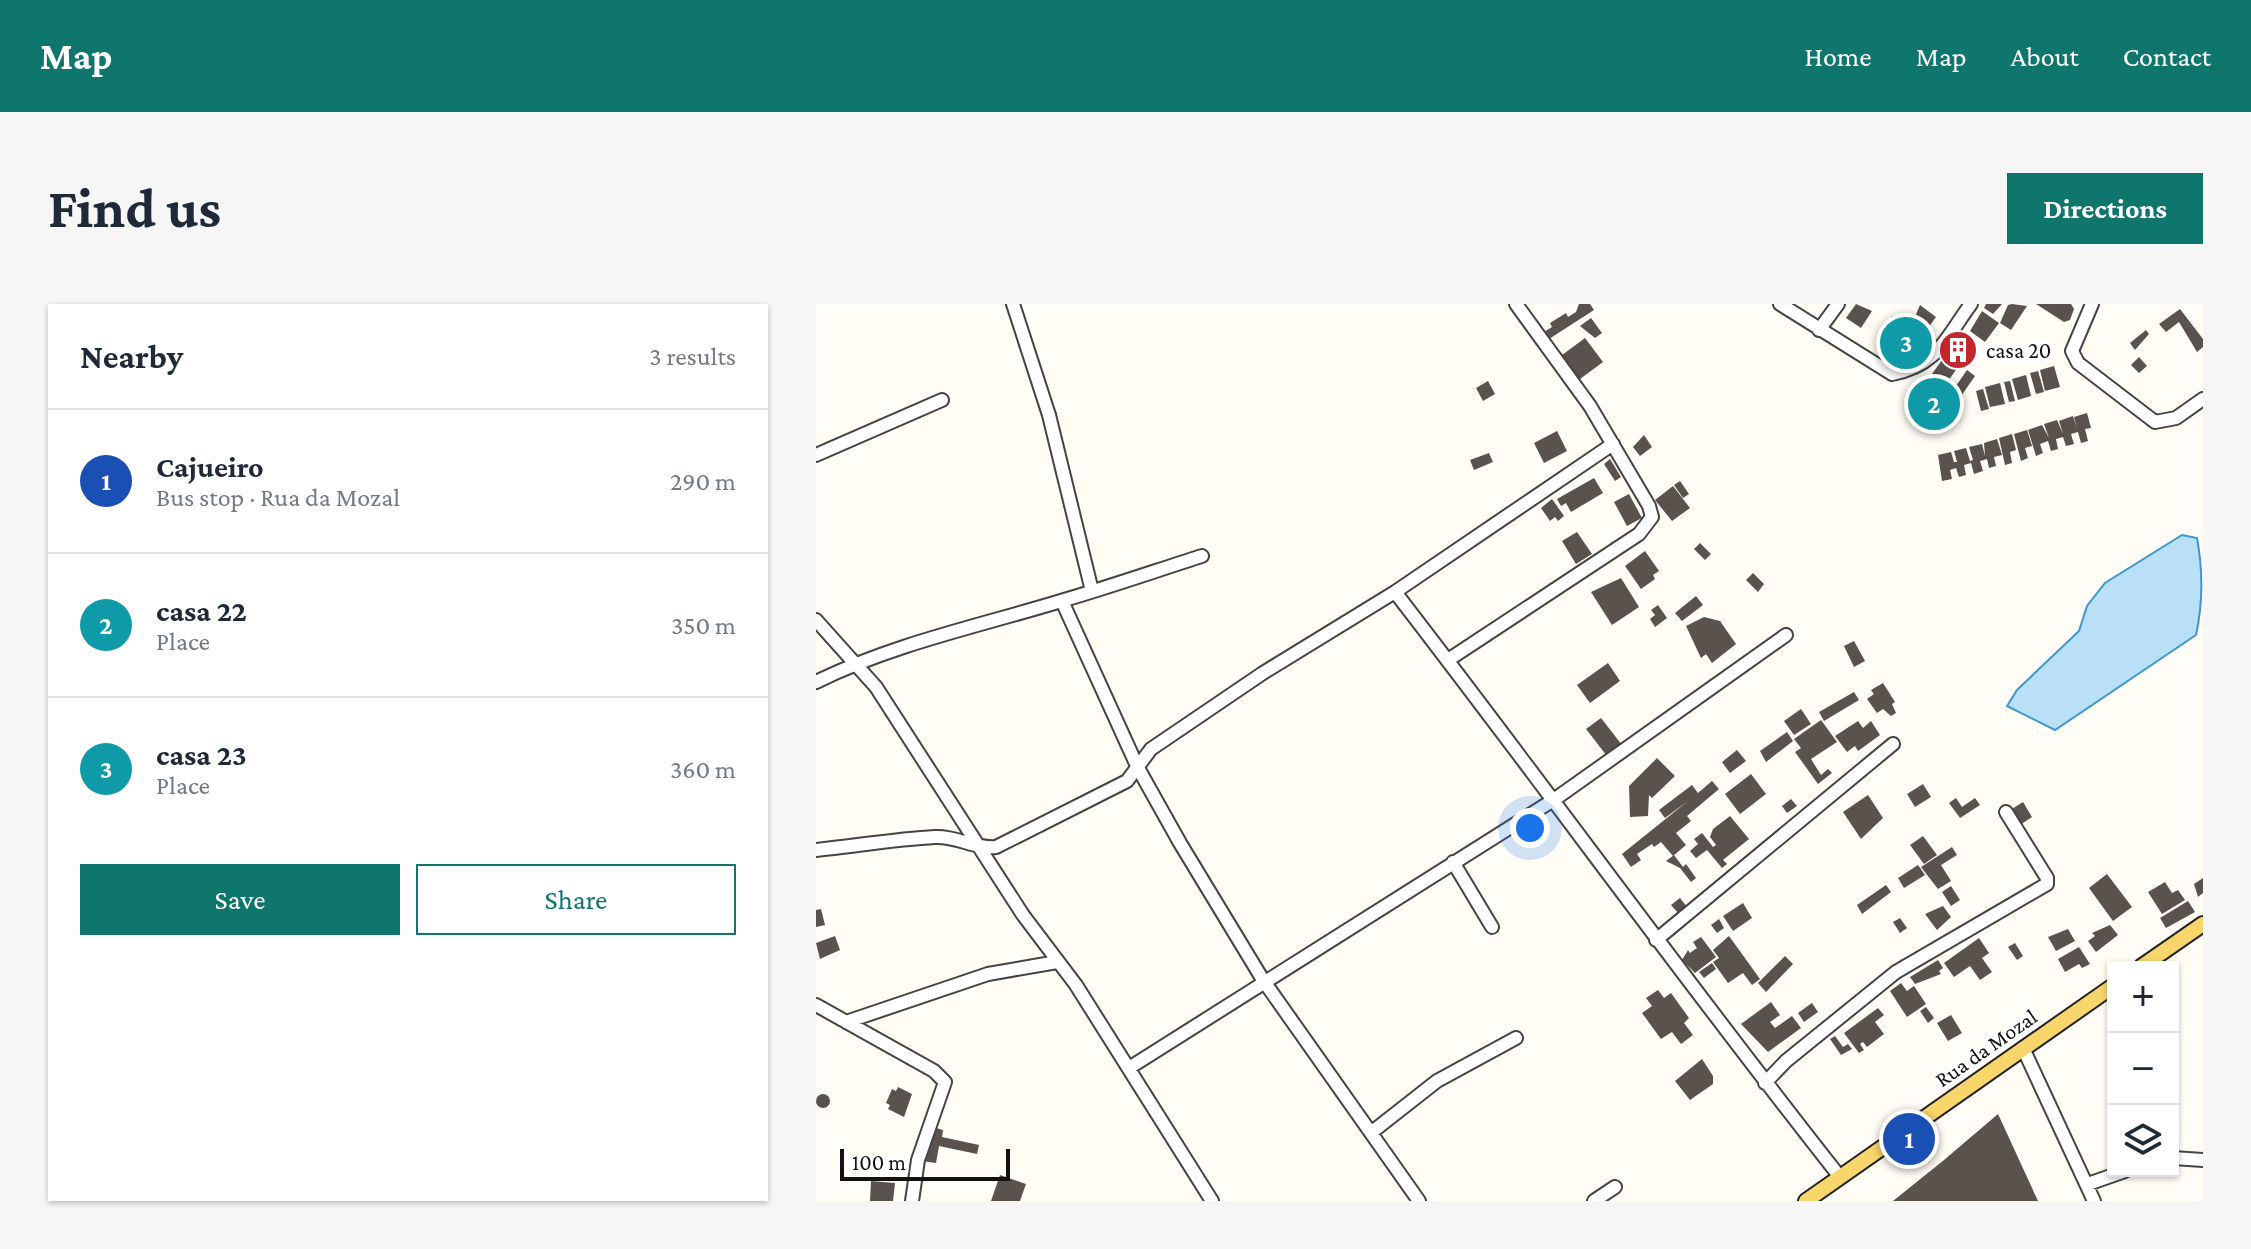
<!DOCTYPE html>
<html lang="en">
<head>
<meta charset="utf-8">
<style>
	:root { --surface:#fff; --page:#f6f6f7; --text:#1f2937; --muted:#747a83; --line:#e0e1e3; --accent:#0f766e }
	body { margin:0; font-family:"Crimson Pro",serif; background:var(--page); color:var(--text) }
	.controls { position:absolute; right:24px; bottom:24px; display:grid; overflow:hidden; border-radius:0px; box-shadow:0 2px 6px #0004 }
	.controls button { width:72px; height:72px; display:grid; place-items:center; padding:0; border:0; border-bottom:2px solid var(--line); background:var(--surface); color:var(--text); font:40px sans-serif }
	.scale { position:absolute; left:24px; bottom:20px; width:170px; box-sizing:border-box; padding-left:8px; border:4px solid #111; border-top:0; font-size:22px; line-height:28px; white-space:nowrap; color:#111; -webkit-text-stroke:6px #fff; paint-order:stroke }
	.you { position:absolute; left:714px; top:524px; width:28px; height:28px; margin:-20px; border:6px solid #fff; border-radius:50%; background:#1a73e8; box-shadow:0 0 0 12px #1a73e833 }
	.badge { display:grid; place-items:center; width:52px; height:52px; border-radius:50%; background:var(--accent); color:#fff; font-size:26px; font-weight:700 }
	.pin { position:absolute; translate:-50% -50%; border:4px solid #fff; box-shadow:0 2px 8px #0006 }
	.list { margin:0; padding:0; list-style:none }
	h2 { display:flex; justify-content:space-between; align-items:center; height:104px; margin:0; padding:0 32px; font-size:34px }
	h2 small { font-size:26px; font-weight:400; color:var(--muted) }
	.list li { display:grid; grid-template-columns:52px 1fr auto; gap:24px; align-items:center; box-sizing:border-box; height:144px; padding:0 32px; border-top:2px solid var(--line) }
	.list b { display:block; font-size:30px; white-space:nowrap }
	.list p { margin:0; font-size:26px; white-space:nowrap; color:var(--muted) }
	.list em { font-size:26px; font-style:normal; color:var(--muted) }
	.actions { display:flex; gap:16px; padding:24px 32px }
	.actions a { flex:1; padding:18px 0; border:2px solid var(--accent); border-radius:0px; text-align:center; font-size:28px; color:var(--accent) }
	.actions .main { background:var(--accent); color:#fff }
	.icon { flex:none; width:44px; height:44px; fill:none; stroke:currentColor; stroke-width:2; stroke-linecap:round; stroke-linejoin:round }
	.map { position:relative; flex:none; width:1387px; height:897px; overflow:hidden; border-radius:0px }
	header { display:flex; align-items:center; gap:48px; box-sizing:border-box; height:112px; padding:0 40px; background:var(--accent); color:#fff }
	header strong { font-size:38px }
	nav { display:flex; gap:44px; margin-inline-start:auto; font-size:28px }
	.intro { display:flex; align-items:center; justify-content:space-between; box-sizing:border-box; height:192px; padding:0 48px }
	h1 { margin:0; font-size:56px }
	.button { padding:20px 36px; border-radius:0px; background:var(--accent); color:#fff; font-size:28px; font-weight:700 }
	main { display:flex; gap:48px; padding:0 48px }
	aside { flex:1; background:var(--surface); border-radius:0px; box-shadow:0 2px 6px #0004 }
	.map>svg:first-child { display:block }
</style>
</head>
<body>
<header>
<strong>Map</strong>
<nav><a>Home</a><a>Map</a><a>About</a><a>Contact</a></nav>
</header>
<div class="intro"><h1>Find us</h1><a class="button">Directions</a></div>
<main>
<aside>
<h2>Nearby<small>3 results</small></h2>
<ul class="list">
<li><span class="badge" style="background:#1a4fb4">1</span><div><b>Cajueiro</b><p>Bus stop · Rua da Mozal</p></div><em>290 m</em></li>
<li><span class="badge" style="background:#0f9aa8">2</span><div><b>casa 22</b><p>Place</p></div><em>350 m</em></li>
<li><span class="badge" style="background:#0f9aa8">3</span><div><b>casa 23</b><p>Place</p></div><em>360 m</em></li>
</ul>
<div class="actions"><a class="main">Save</a><a>Share</a></div>
</aside>
<div class="map">
<svg width="1387" height="897" viewBox="0 0 1387 897">
	<rect width="100%" height="100%" fill="#fffdf5"/>
	<path fill="#b9e0f7" stroke="#3f96cf" stroke-width="2" d="M1366 231 1381 234C1387 267 1387 299 1380 331L1239 426 1191 402 1201 386 1263 327 1271 302 1289 279Z"/>
	<path fill="#5a524d" d="M763 0H774L778 6 733 35 728 28 736 23 734 19 750 9 752 13 760 8Z
		M1040 0 1056 7 1045 24 1030 14Z
		M1170 0H1186L1177 10 1168 4Z
		M1196 0 1211 2 1195 26 1184 19 1192 1Z
		M1220 0H1255L1258 5 1254 16 1248 18Z
		M1104 1 1120 13 1107 31 1095 22Z
		M1364 5 1387 35V43L1381 48 1363 18 1350 28 1343 20Z
		M1166 7 1183 19 1169 38 1154 27Z
		M1076 12 1084 17 1078 27 1070 21Z
		M775 14 786 29 779 34 764 22Z
		M1087 24 1101 34 1090 51 1080 44Z
		M1330 26 1333 30 1319 46 1314 39Z
		M1139 30 1154 40 1141 58 1131 51 1140 39 1135 36Z
		M769 34 787 58 760 78 742 54Z
		M1128 53 1142 63 1130 80 1116 70Z
		M1323 53 1331 62 1323 69 1315 61Z
		M1238 62 1244 83 1229 87 1224 66Z
		M1151 66 1159 72 1141 98 1133 92Z
		M1222 67 1228 88 1220 90 1214 69Z
		M1210 71 1215 92 1202 96 1196 75Z
		M672 77 679 90 667 97 660 84Z
		M1194 77 1199 97 1193 98 1188 78Z
		M1184 79 1189 100 1174 103 1169 83Z
		M1167 85 1173 105 1165 107 1160 87Z
		M1114 89 1131 101 1123 111 1106 99Z
		M1271 109 1275 124 1269 125 1272 137 1265 139 1262 128 1255 130 1258 140 1250 142 1247 133 1240 135 1242 145 1235 147 1232 137 1224 140 1227 149 1220 152 1212 126 1226 121 1233 134 1228 120 1241 116 1247 130 1243 117 1257 112 1261 125 1258 113Z
		M1211 126 1216 142 1209 144 1212 154 1205 157 1198 130Z
		M741 127 751 147 728 159 718 139Z
		M1196 130 1200 146 1194 148 1196 159 1189 161 1183 134Z
		M828 131 836 143 824 152 817 143Z
		M1181 135 1186 151 1178 153 1180 162 1173 164 1171 155 1164 157 1167 167 1158 170 1155 159 1148 161 1150 171 1143 173 1140 164 1134 166 1136 175 1126 177 1122 151 1135 148 1138 158H1141L1138 147 1150 144 1154 157 1157 156 1153 143 1166 140 1169 152 1168 139Z
		M673 149 677 158 658 166 654 156Z
		M794 155 805 173 799 177 788 160Z
		M778 174 787 189 755 208 750 199 745 202 741 195Z
		M864 177 873 190 867 194 858 181Z
		M857 182 874 204 856 217 839 196Z
		M813 190 826 214 811 222 798 198Z
		M736 195 748 212 742 217 739 213 734 217 725 204Z
		M761 228 776 250 760 260 746 237Z
		M884 239 895 250 889 256 878 245Z
		M829 247 843 267 837 271 839 275 825 285 809 262Z
		M937 269 948 280 942 288 930 276Z
		M805 274 823 303 796 321 775 288Z
		M880 292 887 301 866 317 859 309Z
		M842 301 851 314 839 323 834 315 839 311 835 306Z
		M888 313 904 317 920 340 896 359 890 350 885 354 870 322Z
		M1038 337 1049 357 1038 363 1028 342Z
		M792 359 804 377 774 399 761 381Z
		M1067 379 1079 398 1076 400 1080 409 1075 412 1067 405 1061 409 1051 395 1058 390 1055 386Z
		M1038 388 1043 396 1008 417 1003 408Z
		M985 405 995 420 978 431 968 417Z
		M785 414 806 441 791 452 770 425Z
		M1005 416 1021 438 995 455 1005 471 1012 465 1016 469 1002 480 979 448 985 444 978 435Z
		M1042 417 1047 424 1055 417 1064 431 1042 447 1039 442 1031 448 1019 432Z
		M971 428 977 437 950 458 944 447Z
		M921 446 930 457 914 469 906 458Z
		M841 454 859 472 836 494 833 491 832 512 814 513 813 482Z
		M935 470 950 490 924 510 909 490Z
		M896 477 903 485 871 512 875 517 860 529 870 541 857 552 845 538 838 543 836 540 821 550 825 556 815 563 806 550 872 497 849 514 843 506 876 481 882 489Z
		M1107 480 1115 493 1099 503 1091 490Z
		M1052 491 1067 514 1045 535 1027 508Z
		M1140 494 1146 503 1159 494 1164 501 1144 514 1133 499Z
		M975 495 981 502 971 509 966 502Z
		M1207 498 1216 513 1201 523 1191 508Z
		M914 512 933 535 907 556 911 560 906 564 891 546 880 554 874 547 882 540 878 535 886 529 897 543 900 541 894 533 897 525Z
		M1107 532 1121 551 1108 560 1094 541Z
		M1136 543 1141 551 1125 561 1135 577 1122 585 1105 563Z
		M858 551 867 563 870 560 880 574 875 578 864 564 850 557Z
		M1102 561 1109 571 1088 584 1082 574Z
		M1291 570 1316 603 1297 617 1273 584Z
		M1387 574V589L1382 593 1378 580Z
		M1349 578 1356 589 1362 586 1369 596 1346 610 1332 588Z
		M1070 581 1075 588 1046 610 1041 601Z
		M1135 582 1144 596 1135 602 1126 588Z
		M864 594 871 603 863 610 855 601Z
		M1372 597 1379 608 1350 624 1344 614Z
		M927 599 936 614 917 627 907 612Z
		M1127 602 1135 613 1121 626 1109 610Z
		M5 605 9 621 0 623V606Z
		M1084 614 1091 624 1084 629 1077 618Z
		M903 615 908 624 901 629 895 621Z
		M1294 621 1302 631 1280 648 1272 637 1279 632 1276 629Z
		M1252 625 1259 637 1240 647 1232 633Z
		M19 632 24 646 4 655 0 639Z
		M913 632 944 675 936 681 927 669 912 679 897 658 903 654 897 646Z
		M885 633 900 653 879 669 866 656 872 646 874 649 881 644 877 638Z
		M1163 634 1173 649 1166 654 1176 668 1164 676 1154 662 1138 673 1128 659Z
		M1199 639 1207 652 1201 656 1192 643Z
		M1263 643 1274 660 1266 664 1263 660 1249 668 1242 655Z
		M969 652 977 660 950 688 942 679Z
		M1122 656 1127 664 1123 667 1125 670 1099 680 1094 673Z
		M896 659 900 665 888 674 883 668Z
		M1085 679 1091 687 1098 682 1110 700 1091 713 1074 687Z
		M842 686 848 694 855 689 873 714 868 719 877 731 865 740 856 728 845 735 826 709 836 702 830 694Z
		M955 698 964 711 954 718 959 724 976 712 985 724 952 748 925 720Z
		M996 699 1002 708 988 718 982 709Z
		M1110 703 1118 714 1112 719 1104 707Z
		M1062 704 1068 711 1059 718 1068 730 1051 743 1047 738 1044 740 1048 746 1043 749 1028 729Z
		M1135 711 1146 729 1132 737 1121 719Z
		M1019 732 1027 743 1032 740 1036 745 1025 751 1014 735Z
		M886 755 897 772V780L874 796 859 777Z
		M82 783 96 790 88 813 72 805 74 801 70 799 76 785 80 787Z
		M0 797a7 7 0 1 1 14 0a7 7 0 1 1-14 0Z
		M1182 810 1222 897H1077L1128 856Z
		M120 824 127 826 126 833 163 841 161 850 123 842 120 859 106 857 112 830 118 831Z
		M184 871 210 880 204 897H175Z
		M55 877 79 879 77 897H54Z"/>
	<g fill="none" stroke-linecap="round" stroke-linejoin="round">
		<defs>
			<path id="minor" d="M197 0 233 111 276 287
				M964 0 1076 70C1122 61 1129 35 1155 0
				M1276 0 1256 47 1262 59 1339 118 1360 114 1387 95
				M1003 26 1022 0
				M0 151 126 96
				M579 288C729 482 872 681 1024 873
				M246 297 322 464 364 539 447 676 603 897
				M0 316 60 383 207 611 260 681 396 897
				M632 356 823 230 836 213 833 202 774 102 700 0
				M0 378C77 340 163 322 245 297 293 283 339 267 386 252
				M0 546C39 542 80 535 119 533 142 532 158 545 180 543L311 477 335 445 447 369 579 288 797 140
				M637 558 676 623
				M840 636 1077 440
				M0 701 118 767 129 778 102 856 96 897
				M30 718 172 670 241 658
				M1207 744 1278 897
				M313 764 739 495 970 331
				M949 779 970 757 1080 668 1231 580V574L1190 508
				M556 828 621 777 700 734
				M1357 854 1387 856
				M1272 880 1309 867
				M778 897 799 883"/>
			<path id="major" d="M1325 663 1387 620
				M990 897 1297 682"/>
		</defs>
		<use href="#minor" stroke="#444" stroke-width="16"/>
		<use href="#major" stroke="#222" stroke-width="18"/>
		<use href="#minor" stroke="#fff" stroke-width="12"/>
		<use href="#major" stroke="#f9d66b" stroke-width="14"/>
	</g>
	<defs>
		<symbol id="building-disc" viewBox="-11 -11 22 22"><circle r="9.5" fill="#c4262e" stroke="#fff"/><path d="M-4-6H4V6H1V3H-1V6H-4ZM-2.5-4.3h1.7v1.8h-1.7ZM.8-4.3h1.7v1.8H.8ZM-2.5-1h1.7V.8h-1.7ZM.8-1h1.7V.8H.8Z" fill="#fff"/></symbol>
	</defs>
	<g fill-rule="evenodd">
		<use href="#building-disc" x="1120" y="24" width="44" height="44"/>
	</g>
	<g text-anchor="middle" dominant-baseline="central" stroke-width="8" stroke-linejoin="round" paint-order="stroke">
		<g font-size="22" fill="#111" stroke="#fff" text-anchor="start">
			<text x="1170" y="46">casa 20</text>
		</g>
		<g font-size="22" fill="#111" stroke="#fff">
			<text transform="translate(1170 744) rotate(-35)">Rua da Mozal</text>
		</g>
	</g>
</svg>
<div class="controls">
<button>+</button>
<button>−</button>
<button><svg class="icon" aria-label="layers" viewBox="0 0 24 24"><path d="M12 4l9 5-9 5-9-5zM3 14l9 5 9-5"/></svg></button>
</div>
<div class="scale">100 m</div>
<div class="you"></div>
<div class="pin badge" style="left:1093px;top:835px;background:#1a4fb4">1</div>
<div class="pin badge" style="left:1118px;top:100px;background:#0f9aa8">2</div>
<div class="pin badge" style="left:1090px;top:39px;background:#0f9aa8">3</div>
</div>
</main>
</body>
</html>
